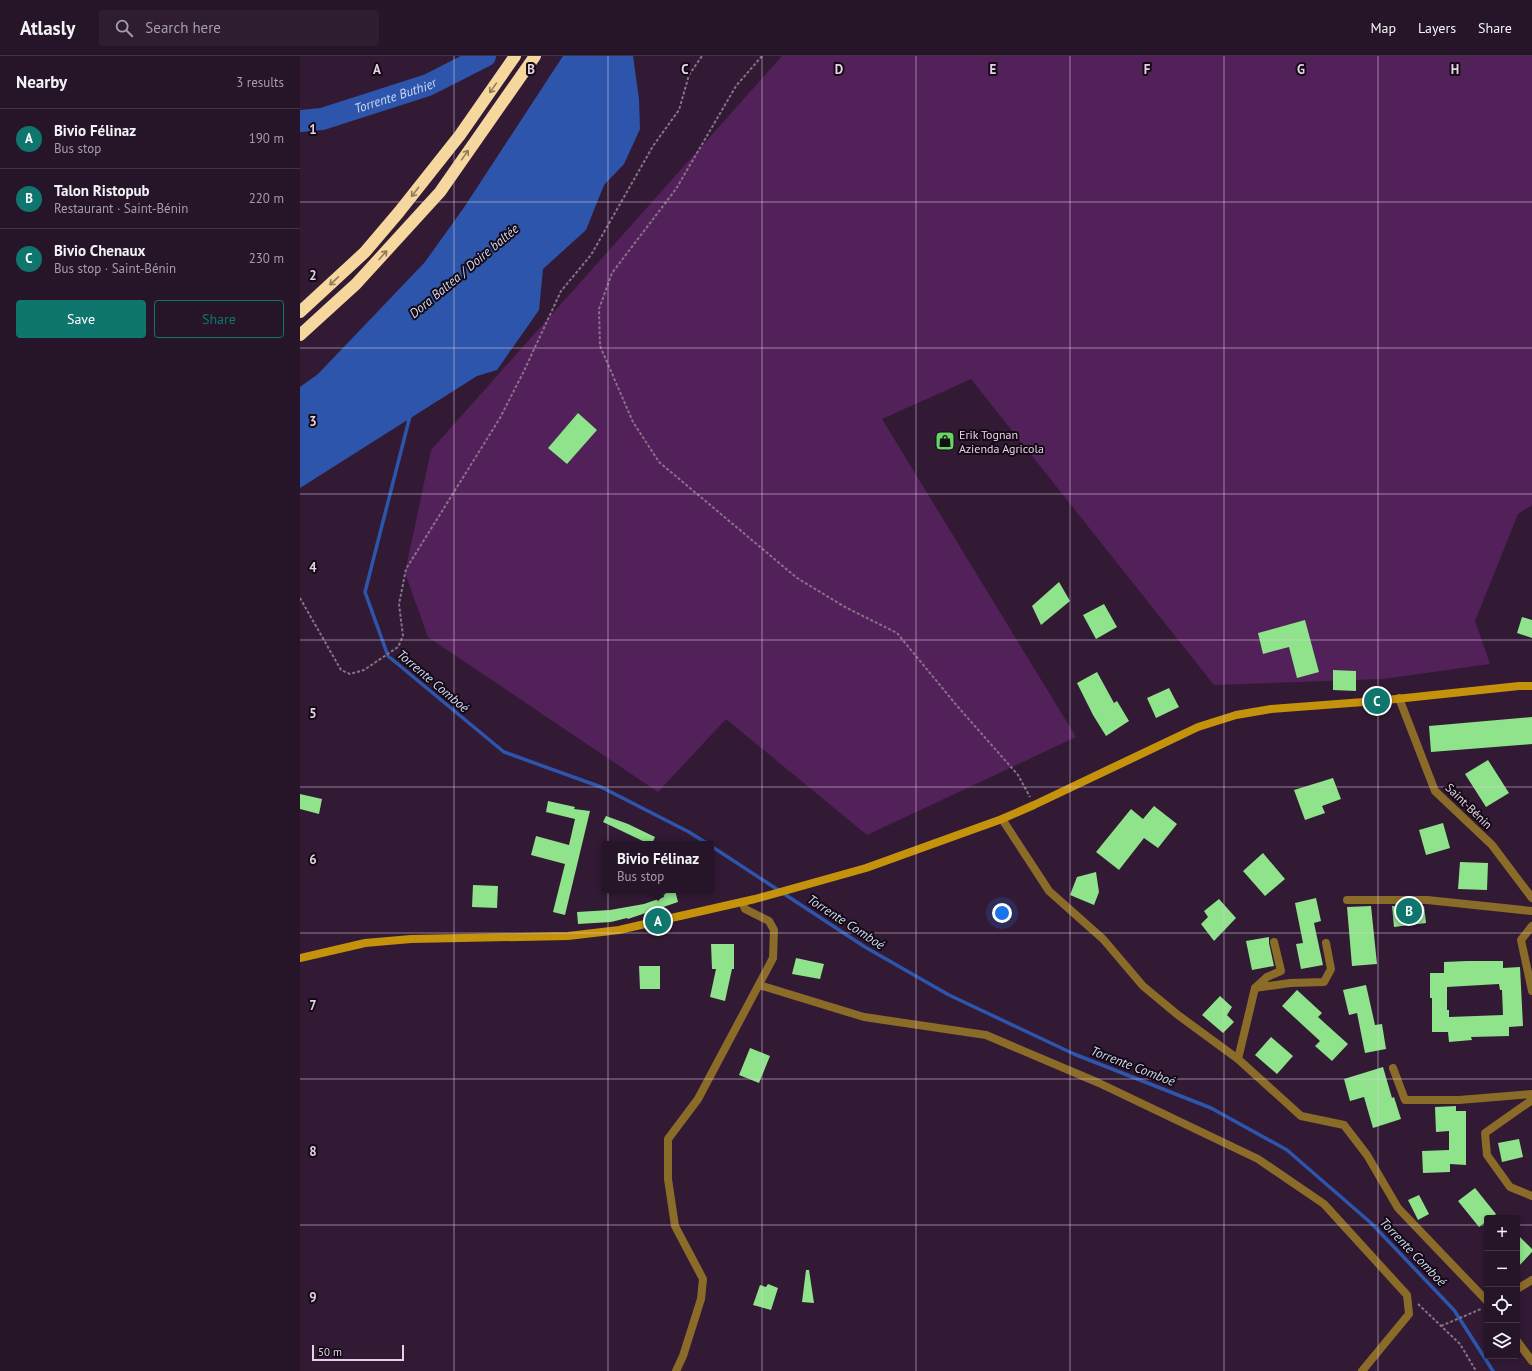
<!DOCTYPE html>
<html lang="en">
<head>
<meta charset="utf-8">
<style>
	:root { --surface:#261428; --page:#2e1d30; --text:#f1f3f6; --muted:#a49ea8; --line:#423345; --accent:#0f766e }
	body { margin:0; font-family:"PT Sans",sans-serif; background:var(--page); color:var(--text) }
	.controls { position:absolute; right:12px; bottom:12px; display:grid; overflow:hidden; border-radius:4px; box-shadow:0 2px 6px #0003 }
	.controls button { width:36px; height:36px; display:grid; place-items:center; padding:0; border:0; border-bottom:1px solid var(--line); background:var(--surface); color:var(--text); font:20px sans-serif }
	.scale { position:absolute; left:12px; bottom:10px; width:92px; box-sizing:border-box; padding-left:4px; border:2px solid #e2d2e4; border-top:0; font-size:11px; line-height:14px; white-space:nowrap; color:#e2d2e4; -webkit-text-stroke:3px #140915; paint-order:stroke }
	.you { position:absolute; left:702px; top:857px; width:14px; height:14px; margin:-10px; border:3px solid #fff; border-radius:50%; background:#1a73e8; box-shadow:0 0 0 6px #1a73e833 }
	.badge { display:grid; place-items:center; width:26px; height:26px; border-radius:50%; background:var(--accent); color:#fff; font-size:13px; font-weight:700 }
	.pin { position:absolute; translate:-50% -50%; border:2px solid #fff; box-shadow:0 1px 4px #0006 }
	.popup { position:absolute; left:302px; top:785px; width:112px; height:52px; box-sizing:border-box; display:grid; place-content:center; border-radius:4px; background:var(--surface); filter:drop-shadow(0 1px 3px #0005); font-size:13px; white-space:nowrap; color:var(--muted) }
	.popup b { font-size:15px; color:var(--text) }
	.popup::after { content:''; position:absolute; left:50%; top:100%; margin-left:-8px; border:8px solid transparent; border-top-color:var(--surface) }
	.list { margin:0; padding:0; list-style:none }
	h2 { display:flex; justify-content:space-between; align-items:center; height:52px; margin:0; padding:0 16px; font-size:17px }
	h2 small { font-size:13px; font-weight:400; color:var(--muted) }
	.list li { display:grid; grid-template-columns:26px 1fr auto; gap:12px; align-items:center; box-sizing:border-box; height:60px; padding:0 16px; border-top:1px solid var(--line) }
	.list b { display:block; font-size:15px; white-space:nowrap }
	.list p { margin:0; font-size:13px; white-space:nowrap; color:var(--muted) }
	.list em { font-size:13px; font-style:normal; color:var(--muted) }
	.actions { display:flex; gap:8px; padding:12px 16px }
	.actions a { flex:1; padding:9px 0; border:1px solid var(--accent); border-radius:4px; text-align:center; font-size:14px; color:var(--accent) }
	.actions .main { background:var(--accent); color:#fff }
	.icon { flex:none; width:22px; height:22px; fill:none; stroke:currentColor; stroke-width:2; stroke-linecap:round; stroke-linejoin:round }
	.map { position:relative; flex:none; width:1232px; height:1315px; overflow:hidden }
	header { display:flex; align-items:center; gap:24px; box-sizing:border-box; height:56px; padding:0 20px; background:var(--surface); border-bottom:1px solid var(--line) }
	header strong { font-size:19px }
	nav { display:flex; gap:22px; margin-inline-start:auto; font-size:14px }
	.search { width:280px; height:36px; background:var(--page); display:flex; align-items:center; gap:10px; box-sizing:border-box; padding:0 14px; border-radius:4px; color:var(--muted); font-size:15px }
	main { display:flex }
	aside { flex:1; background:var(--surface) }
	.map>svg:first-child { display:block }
</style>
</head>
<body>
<header>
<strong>Atlasly</strong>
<div class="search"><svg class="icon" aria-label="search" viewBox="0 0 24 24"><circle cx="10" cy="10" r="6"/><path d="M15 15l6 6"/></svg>Search here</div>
<nav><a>Map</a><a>Layers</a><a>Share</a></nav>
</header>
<main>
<aside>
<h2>Nearby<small>3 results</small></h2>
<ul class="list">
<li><span class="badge">A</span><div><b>Bivio Félinaz</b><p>Bus stop</p></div><em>190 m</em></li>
<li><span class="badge">B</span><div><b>Talon Ristopub</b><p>Restaurant · Saint-Bénin</p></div><em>220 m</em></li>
<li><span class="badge">C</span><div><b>Bivio Chenaux</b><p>Bus stop · Saint-Bénin</p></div><em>230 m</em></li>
</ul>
<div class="actions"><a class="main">Save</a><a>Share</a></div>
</aside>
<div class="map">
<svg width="1232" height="1315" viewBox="0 0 1232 1315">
	<rect width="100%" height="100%" fill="#321a35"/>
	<path fill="#532159" d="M482 0H1232V449L1218 458 1175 565 1190 608 1083 623 914 629 671 323 582 363 776 681 567 779 426 663 358 736 128 581 105 517 131 394Z"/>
	<path fill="#2c55ab" d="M263 0H333L339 43 340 73 324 108 304 129 286 174 243 213 239 254 197 314 177 320 0 432V331L18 318 125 206 165 150Z"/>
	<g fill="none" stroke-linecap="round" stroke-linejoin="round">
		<path stroke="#2c55ab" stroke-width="3.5" d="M110 360 65 536 88 600 204 696 301 731 389 776 408 788
			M411 790 565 891 649 939 774 998 911 1052 987 1094 1071 1167 1154 1254 1193 1315"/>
		<path stroke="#2c55ab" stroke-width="22" id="s1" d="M0 65 22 63 128 29 185 0"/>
	</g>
	<path fill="#8fe38a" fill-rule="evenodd" d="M278 357 297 374 267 408 248 392Z
		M759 526 770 545 741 569 732 550Z
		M804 548 817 571 796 583 783 559Z
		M1222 561 1232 564V582L1217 577Z
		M1005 564 1019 616 997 622 989 591 963 598 958 577Z
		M1033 614 1056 615V635L1033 634Z
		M797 616 814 647 817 645 829 665 806 680 793 659 777 627Z
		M869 632 879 651 856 662 847 642Z
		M1232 661V688L1131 696 1129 670Z
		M1188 704 1209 737 1186 751 1165 718Z
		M1033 722 1041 743 1022 750 1025 757 1005 764 994 734Z
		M0 738 22 743 19 758 0 753Z
		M248 745 275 751 274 753 290 755 265 859 253 856 265 808 231 799 236 780 269 789 275 763 246 756Z
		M854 750 877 768 858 792 844 782 819 814 796 796 831 753 843 763Z
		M306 760 328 768 355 781 352 788H349L303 766Z
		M1143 767 1150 792 1126 799 1119 774Z
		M963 797 985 823 965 840 943 815Z
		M1160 806 1188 807 1187 834 1158 833Z
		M796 816 799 836 794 849 770 839 777 821Z
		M173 829 198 830 197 852 172 851Z
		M362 834H375L378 846 328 863 327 862 311 866 278 868 277 856 310 854 344 848 364 841Z
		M1016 842 1021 865 1014 867 1023 909 1001 913 996 888 1003 887 995 847Z
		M919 843 936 862 914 885 901 868 908 861 904 855Z
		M1071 850 1077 908 1052 910 1047 851Z
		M1092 850H1124L1126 867 1094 871Z
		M969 881V887L974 910 952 914 946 885Z
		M411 888H434V913H432L425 945 410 941 416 913H412Z
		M496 902 524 908 520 923 492 918Z
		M1167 905H1203V912L1220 911 1223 970 1209 971V980L1171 981 1172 984 1149 986 1148 976H1132V942H1130V917H1144V906ZM1199 928 1200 934H1202L1203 959 1149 961V954H1147V931Z
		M339 910H360V933H340Z
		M1066 929 1075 969 1082 968 1086 993 1065 997 1057 957 1049 959 1043 934Z
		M997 934 1022 957 1018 961 1048 988 1032 1005 1015 990 1020 985 982 950Z
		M920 940 932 951 927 959 934 966 923 977 902 959Z
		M971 981 993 1000 977 1018 955 999Z
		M450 992 470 1000 459 1027 439 1019Z
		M1083 1011 1092 1042 1094 1041 1101 1063 1073 1072 1064 1041 1050 1045 1044 1023Z
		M1156 1050V1055H1166V1109L1150 1108V1116L1123 1117 1122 1095 1149 1094V1075L1136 1076 1135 1051Z
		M1219 1083 1223 1101 1202 1106 1198 1087Z
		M1175 1132 1196 1158 1191 1162H1187V1165L1179 1171 1158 1145Z
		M1119 1139 1129 1158 1118 1164 1108 1144Z
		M1217 1178 1232 1193V1196L1217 1212Z
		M506 1214H509L514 1247 502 1246Z
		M468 1228 478 1232 471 1254 453 1249 460 1229 466 1231Z"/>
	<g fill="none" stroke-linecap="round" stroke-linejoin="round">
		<path stroke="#877389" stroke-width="2" stroke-dasharray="3 2" stroke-linecap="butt" d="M462 0 436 30 376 133 312 217 299 253 300 290 333 366 359 406 497 522 545 551 597 577 658 651 718 719 730 741
			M0 542 41 614 50 618 64 614 98 591 103 580 99 548 106 513 200 362 224 315 261 235 291 199 353 90 379 54 389 19 402 0
			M1118 1248 1160 1288 1176 1315
			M1141 1270 1181 1253"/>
		<path stroke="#8b6b28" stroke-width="8" d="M1099 642 1135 735 1192 789 1232 842
			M702 763 749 835 803 883 843 930 878 959 938 1003 1001 1060 1044 1069 1067 1099 1098 1152 1187 1245
			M1047 844H1127L1232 855
			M1232 870 1221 884 1232 935
			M459 929 564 961 686 979 799 1027 958 1103 1024 1148 1107 1239 1109 1258 1062 1315
			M955 932 990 927 1024 926 1031 913 1026 887
			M938 1003 955 932 967 921 981 915 974 886
			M1093 1012 1105 1044H1159L1232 1038
			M1232 1044 1185 1077 1187 1099 1210 1131 1232 1140
			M1217 1233 1232 1224
			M1217 1285 1232 1305
			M376 1315 383 1300 401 1243 403 1223 375 1170 368 1123V1083L398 1043 473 902 474 874 469 865 445 853 442 846"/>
		<path stroke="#c5920b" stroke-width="8" d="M0 902 65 887 111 883 268 880 319 874 358 865 455 843 566 812 702 763 734 749 898 671 936 659 971 653 1077 645 1219 630H1232"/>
		<path stroke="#f6d79d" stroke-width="12" d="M0 256 65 196 99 156 160 79 215 0
			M0 279 56 228 140 136 235 0"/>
	</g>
	<defs><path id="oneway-shaft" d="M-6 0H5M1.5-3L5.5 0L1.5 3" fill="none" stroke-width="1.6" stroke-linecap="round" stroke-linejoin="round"/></defs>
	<g stroke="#907a60">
		<use href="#oneway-shaft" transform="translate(193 32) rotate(125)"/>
		<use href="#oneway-shaft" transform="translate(165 99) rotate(-55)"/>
		<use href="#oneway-shaft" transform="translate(115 136) rotate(128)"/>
		<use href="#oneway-shaft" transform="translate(83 199) rotate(-48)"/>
		<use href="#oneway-shaft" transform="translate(34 225) rotate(137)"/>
	</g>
	<path fill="none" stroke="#e2d2e4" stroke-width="1" stroke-opacity="0.55" d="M154 0V1315M308 0V1315M462 0V1315M616 0V1315M770 0V1315M924 0V1315M1078 0V1315M0 146H1232M0 292H1232M0 438H1232M0 584H1232M0 731H1232M0 877H1232M0 1023H1232M0 1169H1187M1217 1169H1232"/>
	<defs>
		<symbol id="shop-square" viewBox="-11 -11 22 22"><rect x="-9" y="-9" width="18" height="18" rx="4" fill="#68d465" stroke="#140915"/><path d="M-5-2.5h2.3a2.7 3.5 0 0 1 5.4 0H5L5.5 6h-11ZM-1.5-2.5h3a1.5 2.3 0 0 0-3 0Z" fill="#111"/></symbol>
	</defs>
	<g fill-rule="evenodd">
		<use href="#shop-square" x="634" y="374" width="22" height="22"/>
	</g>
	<g text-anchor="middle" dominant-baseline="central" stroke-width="4" stroke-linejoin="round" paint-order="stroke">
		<g font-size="12" fill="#e2d2e4" stroke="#140915" text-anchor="start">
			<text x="659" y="378">Erik Tognan<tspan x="659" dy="14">Azienda Agricola</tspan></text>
		</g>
		<g font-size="12" fill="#e2d2e4" stroke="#140915">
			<text transform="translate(1169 750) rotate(44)">Saint-Bénin</text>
		</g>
		<g font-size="13" font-style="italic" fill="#cfdcf3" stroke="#140915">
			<text stroke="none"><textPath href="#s1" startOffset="99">Torrente Buthier</textPath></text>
			<text transform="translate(164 215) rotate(-40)">Dora Baltea / Doire baltée</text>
			<text transform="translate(133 625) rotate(40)">Torrente Comboé</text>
			<text transform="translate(546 866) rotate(33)">Torrente Comboé</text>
			<text transform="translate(833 1010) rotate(21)">Torrente Comboé</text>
			<text transform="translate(1113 1196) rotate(46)">Torrente Comboé</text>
		</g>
	</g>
	<g font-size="13" text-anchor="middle" font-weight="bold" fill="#e2d2e4" stroke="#140915" stroke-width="4" stroke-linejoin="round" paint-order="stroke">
		<text x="77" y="18">A</text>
		<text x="231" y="18">B</text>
		<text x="385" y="18">C</text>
		<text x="539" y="18">D</text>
		<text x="693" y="18">E</text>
		<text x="847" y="18">F</text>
		<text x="1001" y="18">G</text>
		<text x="1155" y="18">H</text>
		<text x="13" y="78">1</text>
		<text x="13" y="224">2</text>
		<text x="13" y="370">3</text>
		<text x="13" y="516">4</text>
		<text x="13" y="662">5</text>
		<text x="13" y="808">6</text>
		<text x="13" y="954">7</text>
		<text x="13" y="1100">8</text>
		<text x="13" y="1246">9</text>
	</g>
</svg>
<div class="controls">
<button>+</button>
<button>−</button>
<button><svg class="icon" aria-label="locate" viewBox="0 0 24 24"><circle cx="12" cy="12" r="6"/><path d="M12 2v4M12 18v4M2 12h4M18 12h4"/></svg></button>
<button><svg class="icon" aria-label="layers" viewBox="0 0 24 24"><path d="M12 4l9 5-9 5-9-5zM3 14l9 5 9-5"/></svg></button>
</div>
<div class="scale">50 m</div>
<div class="you"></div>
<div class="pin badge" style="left:358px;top:865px">A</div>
<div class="popup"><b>Bivio Félinaz</b>Bus stop</div>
<div class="pin badge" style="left:1109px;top:855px">B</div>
<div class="pin badge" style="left:1077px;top:645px">C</div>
</div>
</main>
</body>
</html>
